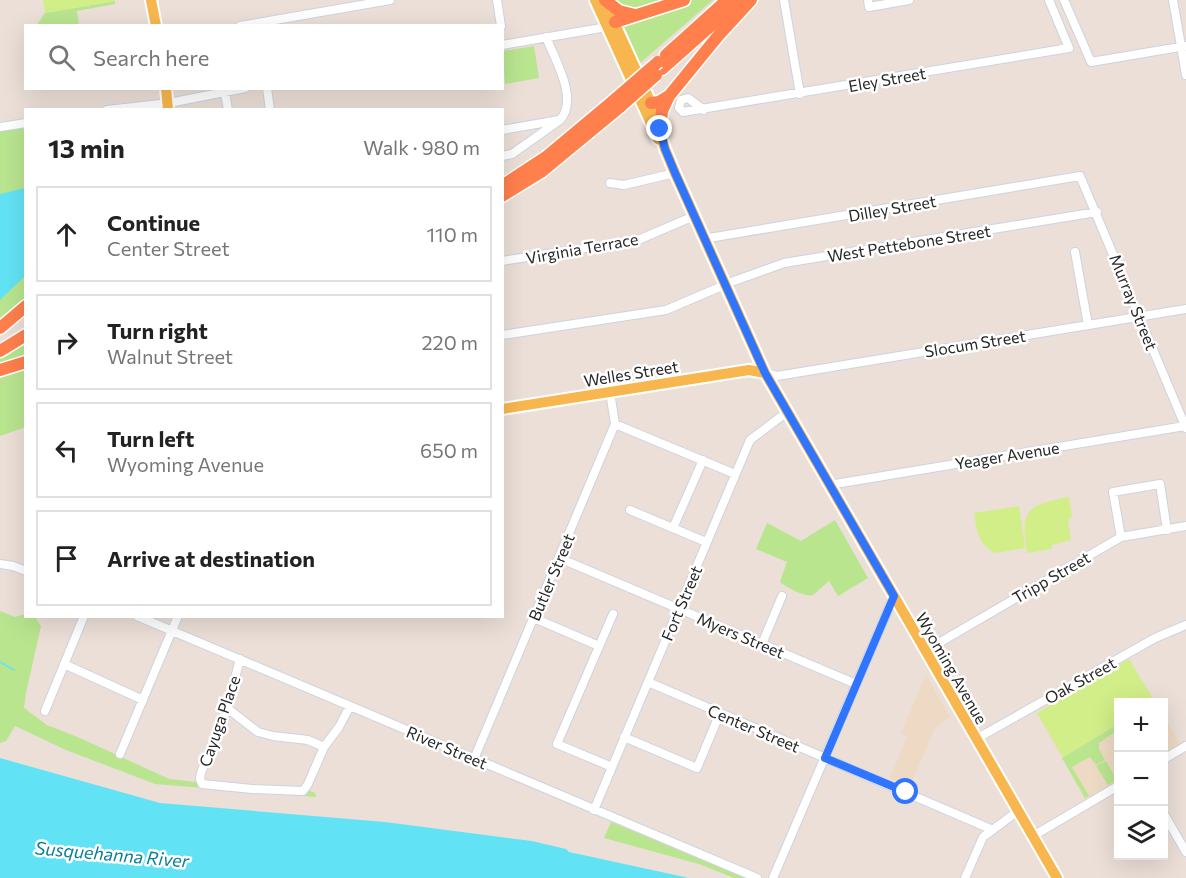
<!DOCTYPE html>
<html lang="en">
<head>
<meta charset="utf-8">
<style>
	:root { --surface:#fff; --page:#f2f2f2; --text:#222; --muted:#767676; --line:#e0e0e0 }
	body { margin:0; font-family:Commissioner,sans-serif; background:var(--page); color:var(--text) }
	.controls { position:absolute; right:18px; bottom:18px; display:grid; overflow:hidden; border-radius:0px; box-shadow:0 6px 24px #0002 }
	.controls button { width:54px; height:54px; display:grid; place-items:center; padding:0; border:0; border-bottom:2px solid var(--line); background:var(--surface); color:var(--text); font:30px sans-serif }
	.stop { position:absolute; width:18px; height:18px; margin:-14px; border:4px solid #2f75ff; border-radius:50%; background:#fff }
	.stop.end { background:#2f75ff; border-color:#fff; box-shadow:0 2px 6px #0008 }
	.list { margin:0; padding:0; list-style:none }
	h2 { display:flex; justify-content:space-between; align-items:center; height:78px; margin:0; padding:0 24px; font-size:26px }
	h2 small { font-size:20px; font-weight:400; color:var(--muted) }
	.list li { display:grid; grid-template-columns:39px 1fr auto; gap:18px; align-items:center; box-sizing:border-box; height:96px; margin:0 12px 12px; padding:0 12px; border:2px solid var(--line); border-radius:0px }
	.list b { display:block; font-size:22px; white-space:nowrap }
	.list p { margin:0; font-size:20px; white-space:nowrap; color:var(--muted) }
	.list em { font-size:20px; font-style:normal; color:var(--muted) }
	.icon { flex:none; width:33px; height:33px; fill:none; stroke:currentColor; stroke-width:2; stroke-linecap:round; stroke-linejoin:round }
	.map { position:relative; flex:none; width:1186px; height:878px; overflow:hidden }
	.search { position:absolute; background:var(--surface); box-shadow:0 6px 24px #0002; left:24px; top:24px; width:480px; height:66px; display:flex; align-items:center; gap:15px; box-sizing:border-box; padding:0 21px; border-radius:0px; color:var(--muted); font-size:22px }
	.panel { position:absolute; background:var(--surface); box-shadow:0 6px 24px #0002; left:24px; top:108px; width:480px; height:510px; border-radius:0px }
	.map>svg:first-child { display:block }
</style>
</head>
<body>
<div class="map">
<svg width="1186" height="878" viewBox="0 0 1186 878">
	<rect width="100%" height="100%" fill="#ebdfd7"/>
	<path fill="#eedac4" d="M1129 659 1155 702H1118V782L1086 801 1037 713Z
		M926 675 950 717 935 728 910 787 890 778 907 736 901 733Z
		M1164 716 1181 746 1164 756Z"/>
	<path fill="#b9e58f" d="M613 0H665C642 7 634 16 613 0Z
		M692 0H713L640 63 622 24Z
		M115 1V4L77 11 79 25 36 26 45 13Z
		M534 46 539 78 505 84 503 51Z
		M25 127V299L0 320V131Z
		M25 339V359L0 366V355Z
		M25 370V425L23 428 0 436V378Z
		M835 520 868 578 838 596 829 581C823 585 818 592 813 595 806 598 784 586 780 582L787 562 756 549 767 523 801 541Z
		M0 611 15 617 25 614 26 616 35 617 41 626 26 693 24 708 47 725 80 738 169 779 298 793 310 791 315 793 316 797 155 784 66 750 15 726 6 741 0 743Z
		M1118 724V730L1099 743V749L1105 760 1096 765 1090 757 1072 767 1089 796 1085 798 1062 758Z
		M1106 761 1117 780 1108 785 1096 766Z
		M611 822 745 878H734L699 864 604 838Z"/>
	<path fill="#d2ee89" d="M43 0H114L115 1 45 13Z
		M1069 497 1072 516 1068 521 1071 540 1052 545V549L1027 553C1020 510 1026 505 1069 497Z
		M1019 506 1025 548 995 553C978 544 977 531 974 513Z
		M1129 659 1155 702H1118V724L1063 757 1037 713Z"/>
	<path fill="#62e3f5" d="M25 188V276L0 300V194Z
		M0 758 160 803 385 822 532 841 566 849 569 852 689 878H0Z"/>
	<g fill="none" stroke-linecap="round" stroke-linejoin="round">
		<path stroke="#62e3f5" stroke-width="1.5" d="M0 662 14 670"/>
		<defs>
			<path id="minor" d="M497 0 501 26
				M784 0 800 94
				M868 0 869 7 909 0
				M1064 0 1091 62 1186 46
				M1173 0 1186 75
				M240 26 390 0
				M502 45 607 27
				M267 88 270 110
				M225 93 228 110
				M107 110 169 103 245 88
				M704 110 688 98 681 100 679 108 683 112 1069 48 1049 0
				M0 127 26 123
				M502 130 559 120
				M502 156 512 154 560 120C579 99 555 60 546 37
				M610 183 624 185 675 173
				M703 239 1080 176 1186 428
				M1075 252 1088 325
				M502 261 638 240 694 216
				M502 335 666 310 734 281 784 263 1097 212
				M765 373 777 376 1186 309
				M615 424 735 474
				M829 485 1185 426
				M630 510 706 542
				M673 528 703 460
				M1121 537 1113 492 1160 484 1167 530
				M559 558 856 684
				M0 564 13 566 26 571
				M137 616 757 878
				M534 618 599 646
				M762 644 782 596
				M925 651 1121 537 1186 526
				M240 659 227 708 201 773 200 779 202 784 252 789 303 791 308 784 324 747 339 727 350 706
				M64 664 143 700
				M648 682 993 830
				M227 708 258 732 273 736 308 740 324 747
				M45 711 84 616
				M624 737 697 768 720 713
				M976 739 1155 638 1186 625
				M120 754 178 616
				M474 759 615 424 610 392
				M1164 759 1186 746
				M612 767 557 744 613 614
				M594 810 750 440 787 412
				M1164 814 1186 852
				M1033 836 1118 786
				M773 878 894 596
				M965 878 983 837 1018 811"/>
			<path id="major" d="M151 0 156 26
				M595 0 658 139
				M604 0 651 103 665 149 675 173 765 373 1057 878
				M166 88 168 110
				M502 409 749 370 765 373"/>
			<path id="highway" d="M605 0 619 11 635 15
				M615 22 684 0
				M666 55 727 0
				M662 69 740 0
				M651 103 659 102 669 96 718 36 751 0
				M660 129 662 111 669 96
				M502 186 546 157 613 101
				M502 196 541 172 621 106
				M0 328 26 306
				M0 351 26 335
				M0 370 26 362"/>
		</defs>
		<use href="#minor" stroke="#ccd3e1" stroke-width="10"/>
		<use href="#major" stroke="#fff" stroke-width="14"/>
		<use href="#highway" stroke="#fff" stroke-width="15"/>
		<use href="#minor" stroke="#fff" stroke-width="8"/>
		<use href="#major" stroke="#f8b74e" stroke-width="10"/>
		<use href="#highway" stroke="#ff804d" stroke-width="12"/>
		<defs>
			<path id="highway-bridge" d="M613 101 658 62
				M621 106 656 75"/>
		</defs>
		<use href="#highway-bridge" stroke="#fff" stroke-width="15" stroke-linecap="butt"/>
		<use href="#highway-bridge" stroke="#ff804d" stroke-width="12"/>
	</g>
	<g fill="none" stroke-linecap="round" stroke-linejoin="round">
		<path stroke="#2f75ff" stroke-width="8" d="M660 129 665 149 675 173 765 373 894 596 825 758 906 792"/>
	</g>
	<g text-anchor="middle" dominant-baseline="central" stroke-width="5" stroke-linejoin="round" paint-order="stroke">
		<g font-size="16" fill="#272727" stroke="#fff">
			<text transform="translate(887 79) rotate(-10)">Eley Street</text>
			<text transform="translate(892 208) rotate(-10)">Dilley Street</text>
			<text transform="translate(909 243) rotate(-9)">West Pettebone Street</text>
			<text transform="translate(582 248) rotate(-10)">Virginia Terrace</text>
			<text transform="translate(1134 302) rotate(68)">Murray Street</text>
			<text transform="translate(975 343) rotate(-9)">Slocum Street</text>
			<text transform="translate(631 373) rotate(-9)">Welles Street</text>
			<text transform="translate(1007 455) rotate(-9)">Yeager Avenue</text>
			<text transform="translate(551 577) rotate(-67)">Butler Street</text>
			<text transform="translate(1051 577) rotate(-30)">Tripp Street</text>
			<text transform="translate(681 603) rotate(-67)">Fort Street</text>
			<text transform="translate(741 635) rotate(23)">Myers Street</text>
			<text transform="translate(952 668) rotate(60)">Wyoming Avenue</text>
			<text transform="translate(1080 680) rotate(-29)">Oak Street</text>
			<text transform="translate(219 721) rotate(-71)">Cayuga Place</text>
			<text transform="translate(754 728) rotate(23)">Center Street</text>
			<text transform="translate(447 747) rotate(23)">River Street</text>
		</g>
		<g font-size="18" font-style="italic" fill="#067e9c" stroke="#fff">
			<text transform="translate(112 854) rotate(5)">Susquehanna River</text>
		</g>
	</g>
</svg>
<div class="controls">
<button>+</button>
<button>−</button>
<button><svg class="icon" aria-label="layers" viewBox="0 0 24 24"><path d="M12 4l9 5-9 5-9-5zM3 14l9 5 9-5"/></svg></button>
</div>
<div class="stop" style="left:906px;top:792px"></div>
<div class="stop end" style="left:660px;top:129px"></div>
<div class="search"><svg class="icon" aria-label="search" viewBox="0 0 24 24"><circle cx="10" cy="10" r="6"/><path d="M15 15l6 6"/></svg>Search here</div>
<section class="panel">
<h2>13 min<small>Walk · 980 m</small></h2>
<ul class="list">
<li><svg class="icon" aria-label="ahead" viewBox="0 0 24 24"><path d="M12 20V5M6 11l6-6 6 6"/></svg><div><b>Continue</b><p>Center Street</p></div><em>110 m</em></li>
<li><svg class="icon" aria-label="right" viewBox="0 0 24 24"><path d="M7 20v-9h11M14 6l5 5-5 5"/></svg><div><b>Turn right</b><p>Walnut Street</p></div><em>220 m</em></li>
<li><svg class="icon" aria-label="left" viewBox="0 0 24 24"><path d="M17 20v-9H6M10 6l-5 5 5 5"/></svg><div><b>Turn left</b><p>Wyoming Avenue</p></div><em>650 m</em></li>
<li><svg class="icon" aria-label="arrive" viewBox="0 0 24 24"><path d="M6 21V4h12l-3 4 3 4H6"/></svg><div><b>Arrive at destination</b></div></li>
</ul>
</section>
</div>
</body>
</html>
